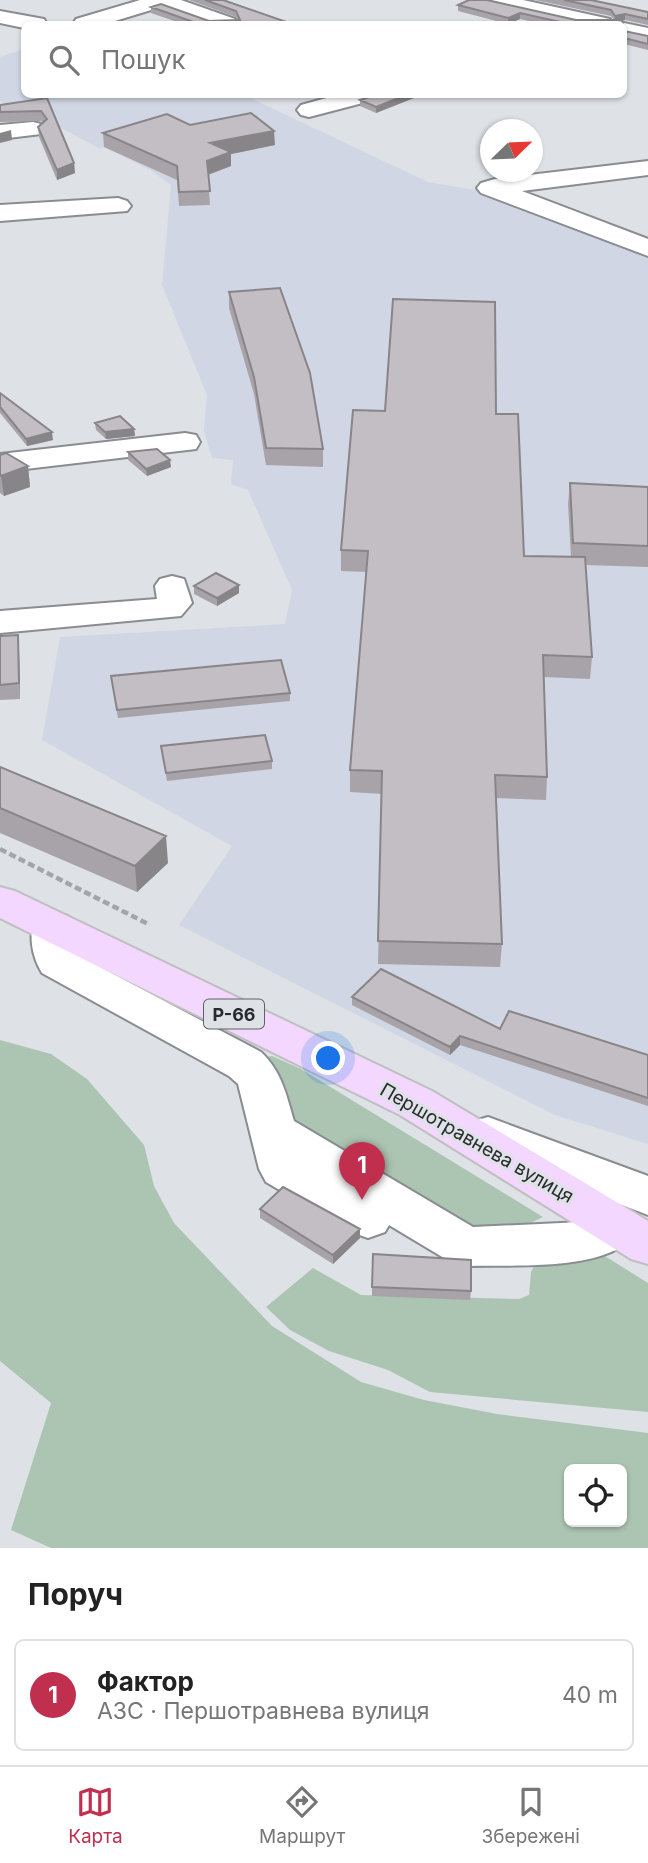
<!DOCTYPE html>
<html lang="uk">
<head>
<meta charset="utf-8">
<style>
	:root { --surface:#fff; --page:#f2f2f2; --text:#222; --muted:#767676; --line:#e0e0e0; --accent:#c0304e }
	body { margin:0; font-family:Inter,sans-serif; background:var(--page); color:var(--text) }
	.controls { position:absolute; right:21px; bottom:21px; display:grid; overflow:hidden; border-radius:10px; box-shadow:0 2px 5px #0004 }
	.controls button { width:63px; height:63px; display:grid; place-items:center; padding:0; border:0; border-bottom:2px solid var(--line); background:var(--surface); color:var(--text); font:35px sans-serif }
	.compass { position:absolute; left:480px; top:119px; width:63px; height:63px; border-radius:50%; background:var(--surface); box-shadow:0 2px 5px #0004; rotate:67deg }
	.you { position:absolute; left:329px; top:1059px; width:24px; height:24px; margin:-18px; border:5px solid #fff; border-radius:50%; background:#1a73e8; box-shadow:0 0 0 10px #1a73e833 }
	.badge { display:grid; place-items:center; width:46px; height:46px; border-radius:50%; background:var(--accent); color:#fff; font-size:23px; font-weight:700 }
	.pin { position:absolute; translate:-50% -58px; filter:drop-shadow(0 2px 4px #0008) }
	.pin::after { content:''; position:absolute; top:37px; width:24px; height:21px; background:inherit; clip-path:polygon(0 0,100% 0,50% 100%) }
	.list { margin:0; padding:0; list-style:none }
	h2 { display:flex; justify-content:space-between; align-items:center; height:91px; margin:0; padding:0 28px; font-size:30px }
	h2 small { font-size:23px; font-weight:400; color:var(--muted) }
	.list li { display:grid; grid-template-columns:46px 1fr auto; gap:21px; align-items:center; box-sizing:border-box; height:112px; margin:0 14px 14px; padding:0 14px; border:2px solid var(--line); border-radius:10px }
	.list b { display:block; font-size:26px; white-space:nowrap }
	.list p { margin:0; font-size:23px; white-space:nowrap; color:var(--muted) }
	.list em { font-size:23px; font-style:normal; color:var(--muted) }
	.icon { flex:none; width:38px; height:38px; fill:none; stroke:currentColor; stroke-width:2; stroke-linecap:round; stroke-linejoin:round }
	.map { position:relative; flex:none; width:648px; height:1548px; overflow:hidden }
	.search { position:absolute; background:var(--surface); box-shadow:0 2px 5px #0004; left:21px; right:21px; top:21px; height:77px; display:flex; align-items:center; gap:18px; box-sizing:border-box; padding:0 24px; border-radius:10px; color:var(--muted); font-size:26px }
	.sheet { height:217px; background:var(--surface) }
	nav { display:flex; justify-content:space-around; align-items:center; box-sizing:border-box; height:98px; border-top:2px solid var(--line); background:var(--surface); font-size:19px; color:var(--muted) }
	nav a { display:grid; justify-items:center; gap:4px }
	nav .on { color:var(--accent) }
	.map>svg:first-child { display:block }
</style>
</head>
<body>
<div class="map">
<svg width="648" height="1548" viewBox="0 0 648 1548">
	<rect width="100%" height="100%" fill="#dee2e7"/>
	<path fill="#d0d6e3" d="M24 49V94L244 95 428 182 493 193 648 256V1144L555 1115 179 925 232 846 42 740 60 637 285 624 292 590 248 490 231 484 233 460 212 458 204 431 207 395 162 285 171 185 150 170 104 147 100 149 54 124 45 125 0 101V57Z"/>
	<path fill="#acc4b2" fill-rule="evenodd" d="M0 1040 51 1054 87 1079 144 1145 154 1186 174 1223 272 1326 361 1382 424 1400 497 1414 648 1433V1548H51L11 1530 51 1403 0 1361ZM622 1469V1522H569V1469Z
		M272 1056 301 1069 543 1217 520 1228 464 1227 291 1126 257 1059Z
		M600 1253 648 1283V1412L430 1392 388 1370 329 1351 290 1330 266 1307 313 1268 361 1295 519 1299 529 1295 531 1272 538 1259Z"/>
	<g fill="none" stroke-linecap="round" stroke-linejoin="round">
		<defs>
			<path id="minor" d="M140 0H181L235 19 238 24H209L161 7 105 24H73L76 19Z
				M485 0H523L610 19 613 24H576L488 4Z
				M0 11 44 19 47 24H24V28L0 23Z
				M624 23 648 28V40L624 35V24H616Z
				M341 94H381L378 99 309 117 301 115 297 110 301 105Z
				M33 122 41 124 45 129 41 134 0 139V125Z
				M648 161V175L522 191 648 239V256L481 193 477 188 481 183 495 179Z
				M118 198 127 201 131 206 127 211 0 221V205Z
				M185 433 196 435 200 442 196 449 0 472V454Z
				M172 576 184 579 192 603 181 616 0 633V611L157 599 155 586 160 579Z
				M52 912 67 916 73 926 77 955 261 1052C282 1072 286 1094 294 1121L473 1227 582 1222 618 1207 635 1213 642 1226C617 1274 514 1264 466 1266L449 1261 389 1225 385 1232 368 1238 351 1232 266 1182 259 1169 238 1084 229 1076 42 973C32 957 27 932 37 916Z
				M488 1117 648 1176V1215L471 1146 465 1134 471 1122Z"/>
			<path id="major" d="M0 887 15 891 432 1091 648 1221V1264L631 1259 400 1115 0 918Z"/>
		</defs>
		<use href="#minor" stroke="#898c91" stroke-width="4"/>
		<use href="#major" stroke="#bfbfc0" stroke-width="4"/>
		<path stroke="#a2a5a9" stroke-width="4.5" stroke-dasharray="7 3.5" stroke-linecap="butt" d="M0 849 150 925"/>
		<use href="#minor" fill="#fff" fill-rule="evenodd"/>
		<use href="#major" fill="#f4d7fe" fill-rule="evenodd"/>
	</g>
	<path fill="#a8a3a8" d="M189 0H223L292 24H183L151 13V7L209 21 237 20 236 17Z
		M535 0H591L648 12V25L625 20 622 21 623 24H543L520 19 508 24 458 11V5L576 20H614L611 16Z
		M624 29V31L648 36V50L624 44Z
		M379 94H424L376 113 360 106V100Z
		M47 98 74 163 75 173 57 180 39 137 38 127 42 122V121L0 122V105Z
		M190 125 275 145 231 154V166L208 175 210 205 179 206 177 180 104 147 103 133Z
		M229 292 323 449V467L266 465 254 394 229 308Z
		M0 393 53 440 27 446 0 413Z
		M496 414 524 556 571 557 568 504 570 483 648 487V567L586 565 592 657 590 679 544 677 547 777 546 800 495 798 502 944 500 967 378 964 382 794 350 792V770L367 572 341 571V550Z
		M95 423 134 429 135 436 106 439 96 430Z
		M128 452 171 467 147 476 128 460Z
		M0 455 28 466 30 487 4 496 0 493Z
		M194 586 239 593 217 606 194 594Z
		M18 635 19 651 20 699 0 700V636Z
		M111 676 290 693V701L118 718Z
		M161 746 272 761V769L167 781Z
		M0 767 168 863 137 892 0 833Z
		M352 997 500 1029 648 1055V1106L460 1045 450 1055 352 1005Z
		M260 1209 360 1229V1238L333 1264 260 1218Z
		M372 1287 471 1291 470 1300 372 1296Z"/>
	<path fill="#888588" d="M520 13V19L508 24V18Z
		M625 14V20L615 22V16Z
		M409 94H424L376 113V107Z
		M11 130 12 140 0 143V133Z
		M274 131 275 145 231 154V166L207 175V161L210 143Z
		M74 163 75 173 57 180V170Z
		M134 429 135 436 106 439 105 432Z
		M52 432 53 440 27 446 26 439Z
		M170 460 171 467 147 476 146 469Z
		M28 466 30 487 4 496 1 476Z
		M239 585V593L217 606V598Z
		M18 635 19 651 20 699 19 683Z
		M166 836 168 863 137 892 135 866Z
		M460 1036V1045L450 1055V1047Z
		M360 1229V1238L333 1264V1255Z"/>
	<path fill="#c3bec3" stroke="#888588" stroke-width="2" d="M205 0H223L292 24H199L151 7 161 4 209 21 240 20 236 11Z
		M469 0H487L576 20H622L623 24H569L520 13 508 18 458 5Z
		M564 0H591L648 12V19L625 14 615 16 611 10Z
		M624 29V31L648 36V44L624 38Z
		M379 94H409L376 107 360 100Z
		M47 98 74 163 57 170 38 127 47 119 41 111 0 112V105Z
		M251 113 274 131 210 143 231 152 207 161 210 191 179 192 177 166 103 133 167 114 190 125Z
		M280 288 310 373 323 449 266 448 254 377 229 292Z
		M393 299 495 302 496 414H518L524 556 585 557 592 657 543 655 547 777 495 775 502 944 378 941 382 771 350 770 368 551 341 550 353 410 385 411Z
		M0 393 52 432 26 439 0 407Z
		M120 416 134 429 105 432 95 423Z
		M157 449 170 460 146 469 128 452Z
		M6 453 28 466 1 476 0 474V455Z
		M570 483 648 487V546L573 543Z
		M216 573 239 585 217 598 194 586Z
		M18 635 19 683 0 685V636Z
		M281 660 290 693 117 710 111 676Z
		M265 735 272 761 166 773 161 746Z
		M0 767 166 836 135 866 0 808Z
		M381 969 500 1029 509 1011 648 1055V1098L460 1036 450 1047 352 997Z
		M283 1187 360 1229 333 1255 260 1209Z
		M373 1254 471 1260V1291L372 1287Z"/>
	<g text-anchor="middle" dominant-baseline="central" stroke-width="6" stroke-linejoin="round" paint-order="stroke">
		<rect fill="#dee2e7" stroke="#5f6164" stroke-width="2" x="204" y="999.5" width="60" height="29" rx="5"/>
		<g font-size="18" font-weight="bold" fill="#292a2c">
			<text x="234" y="1014">Р-66</text>
		</g>
		<g font-size="19" fill="#292a2c" stroke="#dee2e7">
			<text transform="translate(477 1143) rotate(30)">Першотравнева вулиця</text>
		</g>
	</g>
</svg>
<div class="controls">
<button><svg class="icon" aria-label="locate" viewBox="0 0 24 24"><circle cx="12" cy="12" r="6"/><path d="M12 2v4M12 18v4M2 12h4M18 12h4"/></svg></button>
</div>
<svg class="compass" viewBox="-18 -18 36 36"><path d="M0-13l5 13h-10z" fill="#e53935"/><path d="M0 13l5-13h-10z" fill="#767676"/></svg>
<div class="you"></div>
<div class="pin badge" style="left:362px;top:1200px">1</div>
<div class="search"><svg class="icon" aria-label="search" viewBox="0 0 24 24"><circle cx="10" cy="10" r="6"/><path d="M15 15l6 6"/></svg>Пошук</div>
</div>
<section class="sheet">
<h2>Поруч<small></small></h2>
<ul class="list">
<li><span class="badge">1</span><div><b>Фактор</b><p>АЗС · Першотравнева вулиця</p></div><em>40 m</em></li>
</ul>
</section>
<nav>
<a class="on"><svg class="icon" aria-label="map" viewBox="0 0 24 24"><path d="M3 6l6-2 6 2 6-2v14l-6 2-6-2-6 2zM9 4v14M15 6v14"/></svg>Карта</a>
<a><svg class="icon" aria-label="directions" viewBox="0 0 24 24"><path d="M12 3l9 9-9 9-9-9zM9 14v-3h6M13 9l2 2-2 2"/></svg>Маршрут</a>
<a><svg class="icon" aria-label="saved" viewBox="0 0 24 24"><path d="M7 4h10v16l-5-4-5 4z"/></svg>Збережені</a>
</nav>
</body>
</html>
